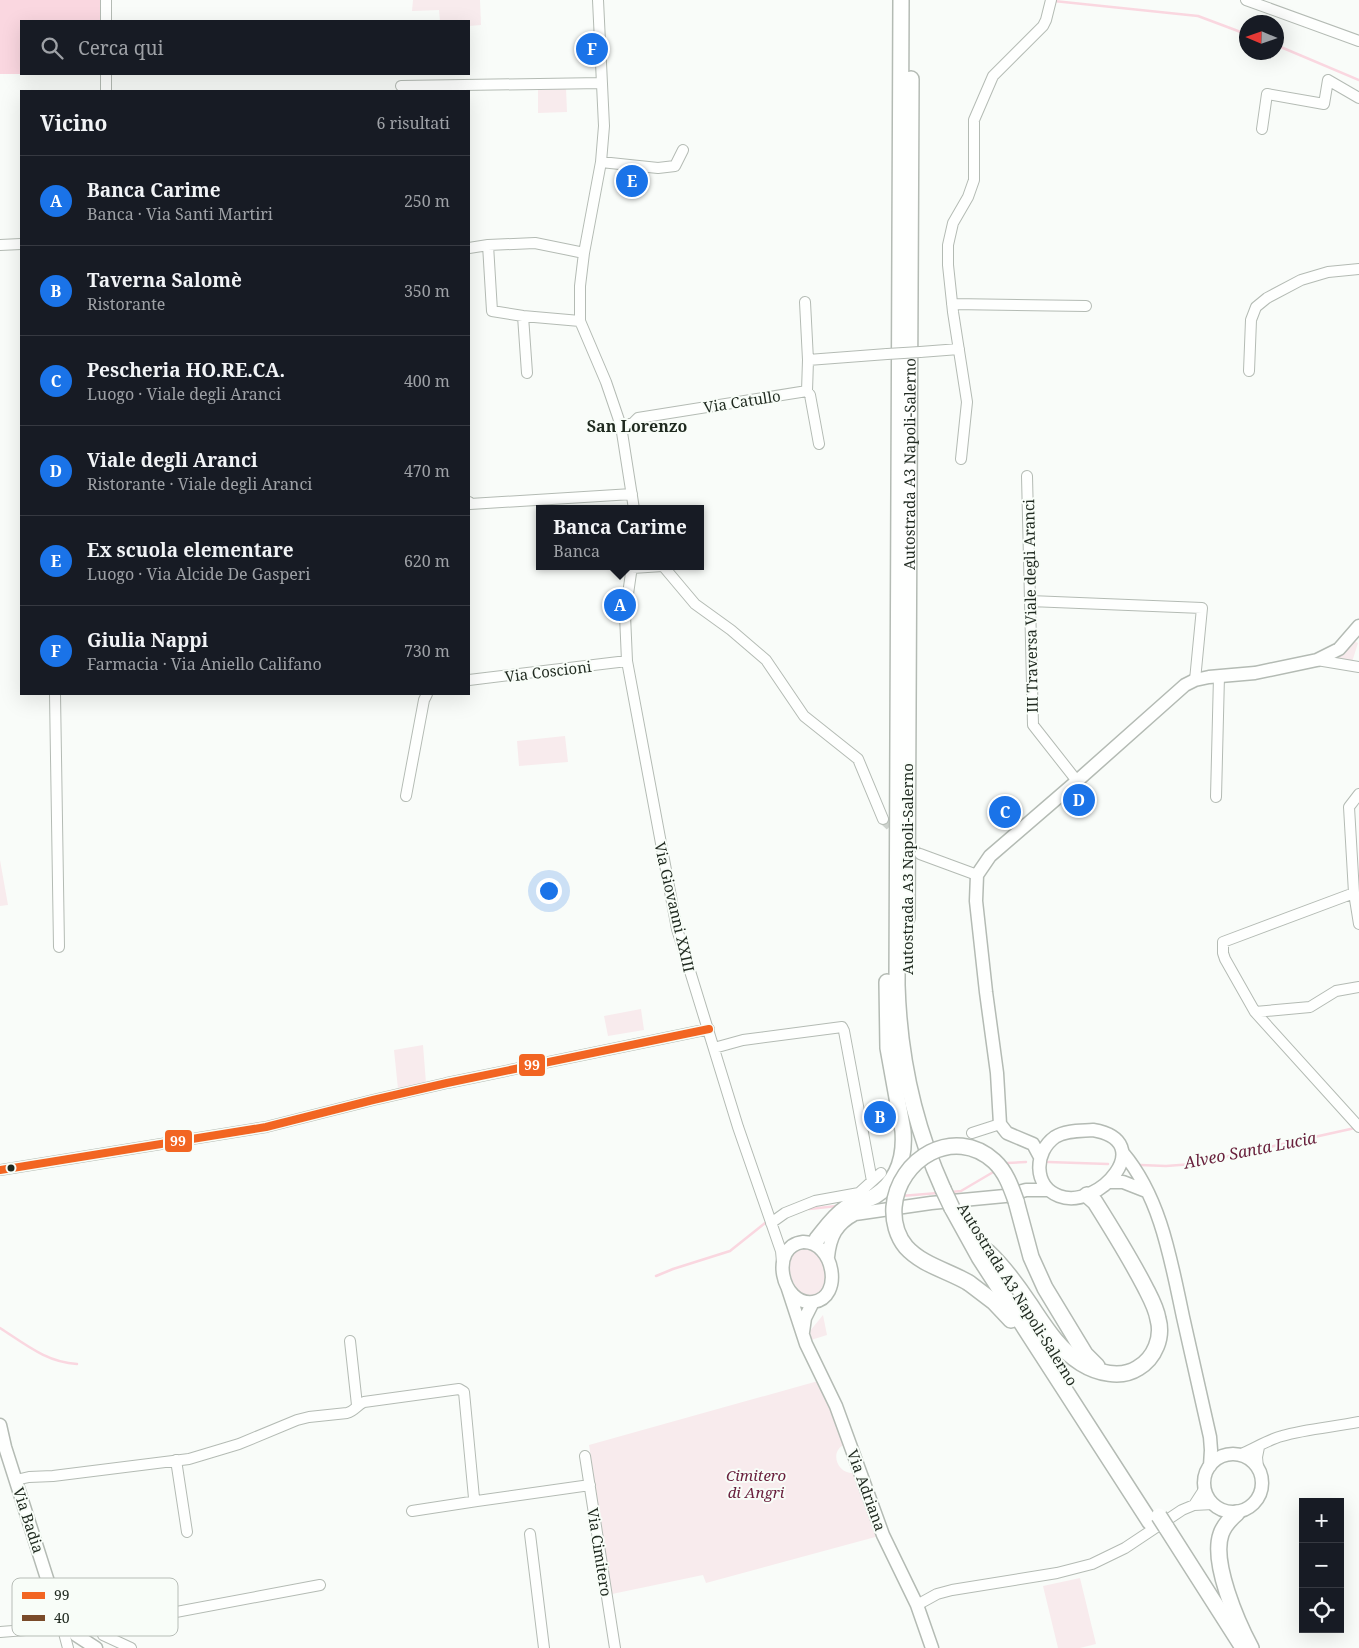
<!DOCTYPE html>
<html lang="it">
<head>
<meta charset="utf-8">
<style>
	:root { --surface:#171b24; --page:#20242c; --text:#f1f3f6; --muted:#9ea1a6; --line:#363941; --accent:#1a73e8 }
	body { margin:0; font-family:"Noto Serif",serif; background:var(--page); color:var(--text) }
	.controls { position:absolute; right:15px; bottom:15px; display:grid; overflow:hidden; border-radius:0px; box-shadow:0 5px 20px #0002 }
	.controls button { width:45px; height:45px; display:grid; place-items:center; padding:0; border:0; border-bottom:1px solid var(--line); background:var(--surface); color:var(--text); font:25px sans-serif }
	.compass { position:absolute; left:1239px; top:15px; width:45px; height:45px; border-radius:50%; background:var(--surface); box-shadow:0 5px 20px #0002; rotate:272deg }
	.you { position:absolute; left:548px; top:890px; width:18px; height:18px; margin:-12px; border:4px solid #fff; border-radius:50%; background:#1a73e8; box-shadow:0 0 0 8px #1a73e833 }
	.badge { display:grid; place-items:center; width:32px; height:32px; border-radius:50%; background:var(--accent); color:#fff; font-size:16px; font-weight:700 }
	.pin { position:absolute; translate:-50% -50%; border:2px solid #fff; box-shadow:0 1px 5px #0006 }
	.popup { position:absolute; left:536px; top:505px; width:168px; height:65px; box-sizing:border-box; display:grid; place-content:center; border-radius:0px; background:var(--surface); filter:drop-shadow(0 1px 4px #0005); font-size:16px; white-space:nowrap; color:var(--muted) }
	.popup b { font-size:19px; color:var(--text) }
	.popup::after { content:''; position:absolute; left:50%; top:100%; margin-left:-10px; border:10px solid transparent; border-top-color:var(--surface) }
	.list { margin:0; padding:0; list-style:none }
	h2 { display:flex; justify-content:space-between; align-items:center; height:65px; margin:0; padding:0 20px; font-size:21px }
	h2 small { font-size:16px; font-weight:400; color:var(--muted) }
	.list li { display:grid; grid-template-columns:32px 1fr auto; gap:15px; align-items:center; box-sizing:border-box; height:90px; padding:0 20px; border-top:1px solid var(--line) }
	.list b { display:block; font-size:19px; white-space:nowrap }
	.list p { margin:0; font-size:16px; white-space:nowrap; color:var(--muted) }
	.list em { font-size:16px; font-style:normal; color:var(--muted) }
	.icon { flex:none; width:28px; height:28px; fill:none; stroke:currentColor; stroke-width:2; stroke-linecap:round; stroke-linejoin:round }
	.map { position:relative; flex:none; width:1359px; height:1648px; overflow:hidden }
	.search { position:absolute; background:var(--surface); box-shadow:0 5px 20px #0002; left:20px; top:20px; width:450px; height:55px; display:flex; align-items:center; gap:12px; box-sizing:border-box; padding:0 18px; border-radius:0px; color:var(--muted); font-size:19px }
	.panel { position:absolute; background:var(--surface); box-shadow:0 5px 20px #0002; left:20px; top:90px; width:450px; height:605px; border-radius:0px }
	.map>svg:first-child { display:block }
</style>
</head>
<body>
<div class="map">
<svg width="1359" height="1648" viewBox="0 0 1359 1648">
	<rect width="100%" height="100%" fill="#f9fcf9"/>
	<path fill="#f8ebed" d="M413 0H480L481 25 469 26V21H440L439 10 412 11Z
		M566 88 567 112 538 113V89Z
		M1354 641 1358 643 1352 662 1331 660 1345 652Z
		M565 736 568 762 519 766 517 741Z
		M0 860 8 905 0 906Z
		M641 1009 644 1030 608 1036 604 1016Z
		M423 1045 426 1083 398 1089 394 1050Z
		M801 1248C808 1248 813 1249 818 1255 827 1264 830 1292 814 1295 793 1300 783 1262 794 1252 795 1250 798 1250 801 1248Z
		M823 1315 827 1335 811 1340 810 1331Z
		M818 1381 846 1444C828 1450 837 1476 856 1473L879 1536 706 1583 703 1575 612 1594 589 1445Z
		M1080 1578 1096 1644 1080 1648H1058L1043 1586Z"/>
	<path fill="#fad7e0" d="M0 0H102V21H21V74H23H0Z"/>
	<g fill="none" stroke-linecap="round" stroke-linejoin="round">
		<path stroke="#fad7e0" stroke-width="2.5" d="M1054 1 1198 16 1246 34
			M1276 45 1359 80
			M1048 1162 1108 1164
			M1004 1165 1007 1163 1026 1162
			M1140 1165 1166 1166 1193 1164 1355 1128
			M951 1192 961 1191 995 1171
			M901 1196 938 1193
			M809 1209 837 1206
			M656 1276 673 1269 730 1251 765 1223
			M0 1328C25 1344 46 1362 77 1364"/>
		<path stroke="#cdd2cd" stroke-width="10" stroke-dasharray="10 5" stroke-linecap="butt" d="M883 819 920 854"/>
		<defs>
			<path id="minor" d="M106 0V21
				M598 0 604 126 601 162 584 253 580 286V321L606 382 621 426 634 509
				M1246 0 1359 41
				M106 74V91
				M401 86 602 83
				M1262 129 1267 94 1324 104 1328 80 1359 98
				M601 162 658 168 675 166 683 150
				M0 245 21 244
				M488 245 492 311 523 316 580 321
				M469 248 488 245 535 243 584 253
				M952 304 1086 306
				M523 316 527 373
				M920 352 959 349
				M808 360 887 354
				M1249 371 1251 320 1256 307 1267 298 1301 280 1328 272 1359 269
				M807 391 810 395 819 444
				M621 426 633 423 638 418 807 391 808 360 805 302
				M961 459 967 402 953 312 948 265V245L953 223 968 197 974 180V120L993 76 1043 26 1046 20 1051 0
				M1027 476 1033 725 1077 781
				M469 502 470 504 632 494
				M632 566 625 615 627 661 677 929 738 1127 781 1251 782 1262
				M632 568 663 566 695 604 731 630 766 660 804 716 858 759 883 819
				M1030 601 1202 608 1195 680
				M1317 660 1359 667
				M469 680 627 661
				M55 694 59 947
				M1359 794 1349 807 1354 893 1223 942V953L1225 959 1255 1012 1359 1127
				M406 796 424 700 427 694
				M1216 797 1219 676
				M920 854 977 875
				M1354 893 1359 924
				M1255 1012 1310 1007 1336 991 1359 987
				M714 1048 743 1040 842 1027 844 1031 872 1181
				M972 1133 1000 1124
				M0 1170 266 1127 373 1100 447 1083 709 1029
				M771 1223 785 1213 815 1201 859 1193 881 1173
				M350 1341 357 1405
				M1239 1455C1254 1449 1267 1440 1282 1436 1306 1429 1334 1427 1359 1422
				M585 1456 615 1648
				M176 1460 187 1532
				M1258 1468 1257 1457 1259 1447
				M16 1480 29 1477 53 1476 189 1459 239 1444 297 1420 309 1417 347 1413C355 1411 357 1405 364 1402L459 1389 464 1392 474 1498 477 1501 590 1485
				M1194 1505 1205 1488
				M412 1511 477 1501
				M530 1534 544 1648
				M917 1605 937 1594 952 1590 1057 1573 1092 1564 1125 1548 1182 1510 1194 1505 1213 1504
				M78 1617 93 1624 107 1625 320 1585
				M66 1628 64 1633 68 1648
				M0 1632 64 1627
				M103 1635 131 1648"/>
			<path id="major" d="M1093 1130C1159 1141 1099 1211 1059 1196 1033 1186 1034 1152 1055 1137 1066 1130 1081 1131 1093 1130Z
				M1123 1153C1161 1198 1171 1261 1183 1317 1192 1357 1201 1397 1210 1437L1211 1450 1210 1466
				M1040 1157 1033 1144 1007 1133 1000 1124 997 1073 986 992 976 901 977 875 990 856 1077 781 1185 685 1195 680 1209 677 1255 673 1317 660 1339 649 1359 626
				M1108 1182H1123L1146 1191
				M803 1242C834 1241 844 1298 813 1302 781 1306 769 1246 803 1242Z
				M828 1257C830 1237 836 1224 855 1214L931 1203 1005 1196 1026 1190H1048
				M788 1289 806 1344 836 1406 883 1535 917 1605 932 1648
				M803 1332 805 1318 813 1302
				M0 1425 5 1447 58 1613 62 1618
				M1204 1483a29 29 0 1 1 58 0a29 29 0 1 1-58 0Z
				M61 1621a9 9 0 1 1 18 0a9 9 0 1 1-18 0Z
				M72 1630 76 1635 96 1648"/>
			<g id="highway">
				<path d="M901 0 897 985C899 1055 914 1125 943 1189"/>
				<path id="s1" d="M907 918 911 79"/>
				<path d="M1016 1201 1031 1257 1045 1288 1085 1354 1097 1366"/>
				<path d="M952 1208 979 1257 1150 1522"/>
				<path d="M817 1239C826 1228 834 1216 846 1208 855 1202 866 1201 875 1196 898 1181 905 1157 903 1131L888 1048 887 982"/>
				<path d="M988 1252C1004 1267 1017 1285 1029 1303 1044 1325 1058 1349 1081 1363 1097 1373 1121 1379 1138 1368 1155 1358 1163 1337 1158 1319 1156 1307 1150 1297 1145 1287 1130 1258 1112 1229 1095 1202L1087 1195"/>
				<path d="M969 1283 994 1302 1011 1320"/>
				<path d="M1237 1513C1230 1519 1224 1525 1221 1534 1211 1562 1237 1622 1251 1648"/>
				<path d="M1166 1527 1240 1643"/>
			</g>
		</defs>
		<use href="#minor" stroke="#b4bbb4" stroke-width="12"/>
		<use href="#major" stroke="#b4bbb4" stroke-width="15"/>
		<use href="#highway" stroke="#b4bbb4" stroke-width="18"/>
		<use href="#minor" stroke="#fefffe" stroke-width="10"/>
		<use href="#major" stroke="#fefffe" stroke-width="12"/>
		<use href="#highway" stroke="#fefffe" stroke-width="15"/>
		<defs>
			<path id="minor-bridge" d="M887 354 920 352"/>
			<path id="highway-bridge" d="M943 1189 952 1208
				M969 1283C949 1271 922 1265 906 1247 897 1236 893 1221 894 1207 898 1159 954 1125 994 1161 1006 1172 1011 1187 1016 1201
				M1159 1516 1166 1527"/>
		</defs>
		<use href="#minor-bridge" stroke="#b4bbb4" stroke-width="12" stroke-linecap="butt"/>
		<use href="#highway-bridge" stroke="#b4bbb4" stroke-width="18" stroke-linecap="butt"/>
		<use href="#minor-bridge" stroke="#fefffe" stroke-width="10"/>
		<use href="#highway-bridge" stroke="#fefffe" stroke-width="15"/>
		<defs>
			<path id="bus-1" d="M0 1170 266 1127 373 1100 447 1083 709 1029"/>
		</defs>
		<use href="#bus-1" stroke="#f8fdf8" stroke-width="11"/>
		<use href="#bus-1" stroke="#f26522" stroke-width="8"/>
	</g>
	<circle fill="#1f291f" stroke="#f8fdf8" stroke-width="2" cx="11" cy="1168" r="4.5"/>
	<g text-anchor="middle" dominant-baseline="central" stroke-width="4" stroke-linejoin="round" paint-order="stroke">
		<g font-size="15" fill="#1f291f" stroke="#f8fdf8">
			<text transform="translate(742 401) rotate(-9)">Via Catullo</text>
			<text stroke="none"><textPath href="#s1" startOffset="454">Autostrada A3 Napoli-Salerno</textPath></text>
			<text transform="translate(1030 606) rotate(-91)">III Traversa Viale degli Aranci</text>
			<text transform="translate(548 671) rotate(-7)">Via Coscioni</text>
			<text transform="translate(907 869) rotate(-90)">Autostrada A3 Napoli-Salerno</text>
			<text transform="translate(675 907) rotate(77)">Via Giovanni XXIII</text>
			<text transform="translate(1018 1294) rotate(58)">Autostrada A3 Napoli-Salerno</text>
			<text transform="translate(867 1490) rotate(70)">Via Adriana</text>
			<text transform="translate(29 1520) rotate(72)">Via Badia</text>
			<text transform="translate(600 1552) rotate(81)">Via Cimitero</text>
		</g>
		<g font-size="15" font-style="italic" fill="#69203d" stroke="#f8fdf8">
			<text x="756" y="1475">Cimitero<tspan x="756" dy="17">di Angri</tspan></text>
		</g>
		<g font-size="16" font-weight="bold" fill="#1f291f" stroke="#f8fdf8">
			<text x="637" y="426">San Lorenzo</text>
		</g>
		<g font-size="16" font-style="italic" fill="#68203c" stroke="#f8fdf8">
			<text transform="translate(1250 1150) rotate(-11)">Alveo Santa Lucia</text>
		</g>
	</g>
	<rect x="12" y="1578" width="166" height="58" rx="8" fill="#f8fdf8" stroke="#b7bdb7" stroke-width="1"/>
	<rect x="22" y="1592" width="23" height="7" fill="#f26522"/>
	<rect x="22" y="1615" width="23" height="6" fill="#7a4b2a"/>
	<g font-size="14" fill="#1f291f">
		<text x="54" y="1600">99</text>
		<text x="54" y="1623">40</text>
	</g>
	<g stroke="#f8fdf8" stroke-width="2">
		<rect x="518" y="1053" width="28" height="24" rx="5" fill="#f26522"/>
		<rect x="164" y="1129" width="29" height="24" rx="5" fill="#f26522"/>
	</g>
	<g font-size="14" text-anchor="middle" font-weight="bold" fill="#fff">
		<text x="532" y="1070">99</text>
		<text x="178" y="1146">99</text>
	</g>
</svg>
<div class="controls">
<button>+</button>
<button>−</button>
<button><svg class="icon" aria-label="locate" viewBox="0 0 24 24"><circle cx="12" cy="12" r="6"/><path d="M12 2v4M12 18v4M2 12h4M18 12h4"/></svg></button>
</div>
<svg class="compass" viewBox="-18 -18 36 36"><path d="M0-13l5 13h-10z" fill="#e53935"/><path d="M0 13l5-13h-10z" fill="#9ea1a6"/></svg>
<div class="you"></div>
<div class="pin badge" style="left:620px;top:605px">A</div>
<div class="popup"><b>Banca Carime</b>Banca</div>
<div class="pin badge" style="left:880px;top:1117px">B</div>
<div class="pin badge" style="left:1005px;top:812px">C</div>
<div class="pin badge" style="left:1079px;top:800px">D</div>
<div class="pin badge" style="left:632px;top:181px">E</div>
<div class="pin badge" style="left:592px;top:49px">F</div>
<div class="search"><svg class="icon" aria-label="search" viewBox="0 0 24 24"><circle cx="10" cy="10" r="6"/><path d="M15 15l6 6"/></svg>Cerca qui</div>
<section class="panel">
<h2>Vicino<small>6 risultati</small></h2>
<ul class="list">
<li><span class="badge">A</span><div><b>Banca Carime</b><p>Banca · Via Santi Martiri</p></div><em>250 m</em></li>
<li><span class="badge">B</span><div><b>Taverna Salomè</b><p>Ristorante</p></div><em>350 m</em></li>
<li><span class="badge">C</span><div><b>Pescheria HO.RE.CA.</b><p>Luogo · Viale degli Aranci</p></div><em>400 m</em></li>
<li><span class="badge">D</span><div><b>Viale degli Aranci</b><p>Ristorante · Viale degli Aranci</p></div><em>470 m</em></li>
<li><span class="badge">E</span><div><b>Ex scuola elementare</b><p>Luogo · Via Alcide De Gasperi</p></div><em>620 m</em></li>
<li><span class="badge">F</span><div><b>Giulia Nappi</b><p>Farmacia · Via Aniello Califano</p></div><em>730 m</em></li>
</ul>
</section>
</div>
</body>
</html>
